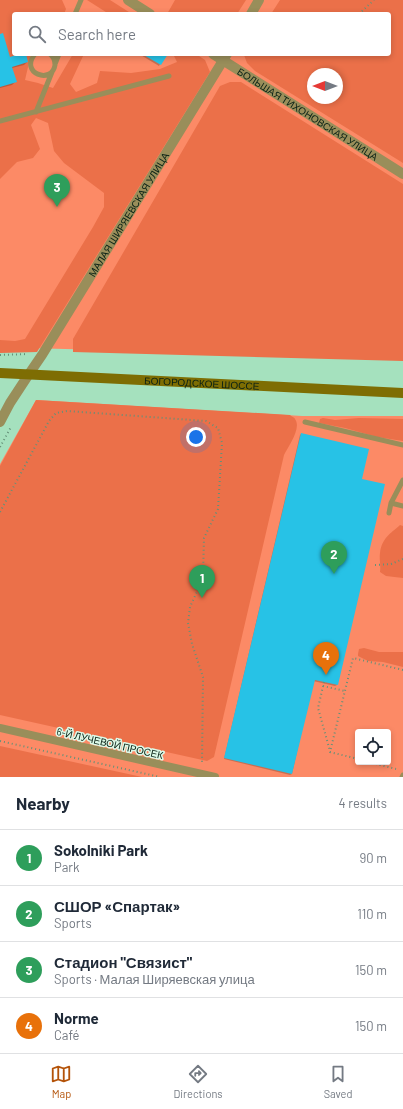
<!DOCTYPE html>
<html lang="en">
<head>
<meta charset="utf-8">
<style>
	:root { --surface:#fff; --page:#f2f2f3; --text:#1f2937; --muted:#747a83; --line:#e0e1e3; --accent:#b45309 }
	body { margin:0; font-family:Barlow,sans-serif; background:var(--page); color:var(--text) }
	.controls { position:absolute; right:12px; bottom:12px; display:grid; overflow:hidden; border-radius:4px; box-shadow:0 2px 6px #0003 }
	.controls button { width:36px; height:36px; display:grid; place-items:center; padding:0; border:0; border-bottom:1px solid var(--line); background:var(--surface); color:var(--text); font:20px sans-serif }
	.compass { position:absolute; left:307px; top:68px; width:36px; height:36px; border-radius:50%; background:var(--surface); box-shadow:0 2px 6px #0003; rotate:270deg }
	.you { position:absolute; left:196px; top:437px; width:14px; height:14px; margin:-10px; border:3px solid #fff; border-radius:50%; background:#1a73e8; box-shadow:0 0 0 6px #1a73e833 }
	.badge { display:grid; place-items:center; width:26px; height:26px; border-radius:50%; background:var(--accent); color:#fff; font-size:13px; font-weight:700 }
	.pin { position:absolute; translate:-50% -33px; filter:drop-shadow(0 1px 2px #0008) }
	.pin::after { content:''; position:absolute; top:21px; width:14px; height:12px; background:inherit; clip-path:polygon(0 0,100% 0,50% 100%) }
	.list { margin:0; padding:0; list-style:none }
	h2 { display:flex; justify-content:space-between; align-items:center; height:52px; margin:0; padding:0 16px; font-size:17px }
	h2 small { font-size:13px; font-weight:400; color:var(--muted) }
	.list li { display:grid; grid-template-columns:26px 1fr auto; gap:12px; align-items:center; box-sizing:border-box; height:56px; padding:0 16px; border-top:1px solid var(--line) }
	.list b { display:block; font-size:15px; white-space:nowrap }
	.list p { margin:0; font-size:13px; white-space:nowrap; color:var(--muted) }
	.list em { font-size:13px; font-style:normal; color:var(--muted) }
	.icon { flex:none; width:22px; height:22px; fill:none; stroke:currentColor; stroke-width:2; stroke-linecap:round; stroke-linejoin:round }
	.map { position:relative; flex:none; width:403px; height:777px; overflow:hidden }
	.search { position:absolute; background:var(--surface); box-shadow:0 2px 6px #0003; left:12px; right:12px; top:12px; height:44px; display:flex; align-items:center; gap:10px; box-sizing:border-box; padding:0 14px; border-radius:4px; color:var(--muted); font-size:15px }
	.sheet { height:276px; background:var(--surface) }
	nav { display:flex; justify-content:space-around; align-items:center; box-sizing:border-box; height:56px; border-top:1px solid var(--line); background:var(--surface); font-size:11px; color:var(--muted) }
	nav a { display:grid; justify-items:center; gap:2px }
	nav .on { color:var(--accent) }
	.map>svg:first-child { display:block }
</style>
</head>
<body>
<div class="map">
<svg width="403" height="777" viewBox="0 0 403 777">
	<rect width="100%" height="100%" fill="#a5e1be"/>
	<path fill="#fc8a66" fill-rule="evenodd" d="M0 0H403V358L27 348H0ZM14 14H389V54H14ZM313 74H337V98H313Z
		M36 400 302 416H403V777H0V464ZM358 732H388V762H358Z"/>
	<path fill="#eb7049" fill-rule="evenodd" d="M0 0H62L66 9 64 14H14V54H31L25 80 38 83 53 88 73 54H84L70 84 76 92 97 83 100 71 131 73 160 69 177 62 173 54H196L205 60 210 72 37 352 0 353V340L15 341 25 339 93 227 104 207V193L64 163 54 151 48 123 36 118 31 125 40 149 33 158 17 162 0 179Z
		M87 0H110L132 14H109Z
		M175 0H246L237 14H167Z
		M280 0H403V163L255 71 247 63 244 55V54H389V14H271ZM313 74H337V98H313Z
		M230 82H241L403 184V361L73 352V339L220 86Z
		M36 400 290 415C291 416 295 418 295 419 302 428 288 447 284 455L214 757 207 761 0 715V466Z
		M323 418 335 420 359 418 403 419V441L377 437 345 428 319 423 320 419Z
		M400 525 403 526V578L386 576 380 572C381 564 379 560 380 553 382 538 390 534 400 525Z
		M364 648 379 652H403V667L383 662 368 661 358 656V654L359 649Z
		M0 746 142 777H0Z"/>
	<path fill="#0003" d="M0 35 9 58 25 54 27 62 24 65 12 68 15 82 12 85 0 88Z
		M139 54H165L159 66Z
		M301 434 361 480 384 485 337 685 335 686 313 681 292 774 290 775 224 759 300 435Z"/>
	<path fill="#27c2e6" d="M3 33 10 57 19 54H26L28 62 12 67 17 82 0 87V34Z
		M142 54H168L161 65Z
		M301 433 369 449 362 479 385 484 338 685 315 680 292 774 224 758Z"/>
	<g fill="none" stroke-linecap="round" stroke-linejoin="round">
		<path stroke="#649178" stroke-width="2" stroke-dasharray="1 3" stroke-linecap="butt" d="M359 14 374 0
			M0 355 28 354
			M0 447 11 427
			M0 512 49 421 56 413 67 411 206 421 218 428 222 443 218 509 204 538 203 575 199 587 190 607 188 623 192 644 203 677 202 764
			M375 565 391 564 403 559
			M324 682 318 708 330 751
			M323 686 345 691
			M0 741 160 777
			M358 759 330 752 353 658 403 670
			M368 762 396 769"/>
		<path stroke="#998e5a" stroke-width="5" d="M75 14 81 0
			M35 54C19 73 52 85 55 65 55 61 54 57 50 54
			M55 64 59 54
			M36 112 52 72
			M0 121 169 76
			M305 422 403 445
			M391 503 403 506
			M389 513 391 503 403 480
			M402 777 403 775"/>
		<path stroke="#998e5a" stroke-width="8" d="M0 728 215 777"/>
		<g stroke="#998e5a" stroke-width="10">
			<path d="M128 0 150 14"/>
			<path d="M251 14 259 0"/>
			<path id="s1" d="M213 54 403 174"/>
			<path id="s2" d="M29 374 42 355 227 54"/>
		</g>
		<path stroke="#998e5a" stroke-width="10" d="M0 422 10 403 29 374"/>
		<path stroke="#7e6d03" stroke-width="10" id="s3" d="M0 373 403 393"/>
	</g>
	<g text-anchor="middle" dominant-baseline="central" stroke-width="3" stroke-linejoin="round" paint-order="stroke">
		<g font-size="10" fill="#092115" stroke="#ddfae8">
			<text stroke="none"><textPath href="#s1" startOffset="112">БОЛЬШАЯ ТИХОНОВСКАЯ УЛИЦА</textPath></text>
			<text stroke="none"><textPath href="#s2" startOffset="188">МАЛАЯ ШИРЯЕВСКАЯ УЛИЦА</textPath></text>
			<text stroke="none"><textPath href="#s3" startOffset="202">БОГОРОДСКОЕ ШОССЕ</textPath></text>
			<text transform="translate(110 743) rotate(13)">6-Й ЛУЧЕВОЙ ПРОСЕК</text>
		</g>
	</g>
</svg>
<div class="controls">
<button><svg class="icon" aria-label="locate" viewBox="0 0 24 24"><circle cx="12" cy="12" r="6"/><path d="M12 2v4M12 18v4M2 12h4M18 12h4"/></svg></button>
</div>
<svg class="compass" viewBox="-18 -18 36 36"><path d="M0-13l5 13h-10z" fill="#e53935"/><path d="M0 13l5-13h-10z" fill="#747a83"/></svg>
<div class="you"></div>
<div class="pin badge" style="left:202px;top:598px;background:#2e9e5b">1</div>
<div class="pin badge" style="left:334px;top:574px;background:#2e9e5b">2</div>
<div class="pin badge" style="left:57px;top:207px;background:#2e9e5b">3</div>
<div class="pin badge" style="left:326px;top:675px;background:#e8710a">4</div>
<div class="search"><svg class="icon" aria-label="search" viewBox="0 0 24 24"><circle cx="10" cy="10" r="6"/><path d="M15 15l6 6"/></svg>Search here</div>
</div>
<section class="sheet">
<h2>Nearby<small>4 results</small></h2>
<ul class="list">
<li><span class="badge" style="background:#2e9e5b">1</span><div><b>Sokolniki Park</b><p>Park</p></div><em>90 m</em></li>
<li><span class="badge" style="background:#2e9e5b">2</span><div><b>СШОР «Спартак»</b><p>Sports</p></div><em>110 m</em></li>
<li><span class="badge" style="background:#2e9e5b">3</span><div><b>Стадион &quot;Связист&quot;</b><p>Sports · Малая Ширяевская улица</p></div><em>150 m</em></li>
<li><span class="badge" style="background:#e8710a">4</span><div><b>Norme</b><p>Café</p></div><em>150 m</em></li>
</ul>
</section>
<nav>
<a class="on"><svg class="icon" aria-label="map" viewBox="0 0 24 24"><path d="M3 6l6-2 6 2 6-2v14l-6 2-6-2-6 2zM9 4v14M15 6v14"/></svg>Map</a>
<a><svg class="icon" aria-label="directions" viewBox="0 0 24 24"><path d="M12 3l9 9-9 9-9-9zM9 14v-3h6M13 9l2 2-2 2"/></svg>Directions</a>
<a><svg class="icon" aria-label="saved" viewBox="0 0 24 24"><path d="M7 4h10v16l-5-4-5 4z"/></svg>Saved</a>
</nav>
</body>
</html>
